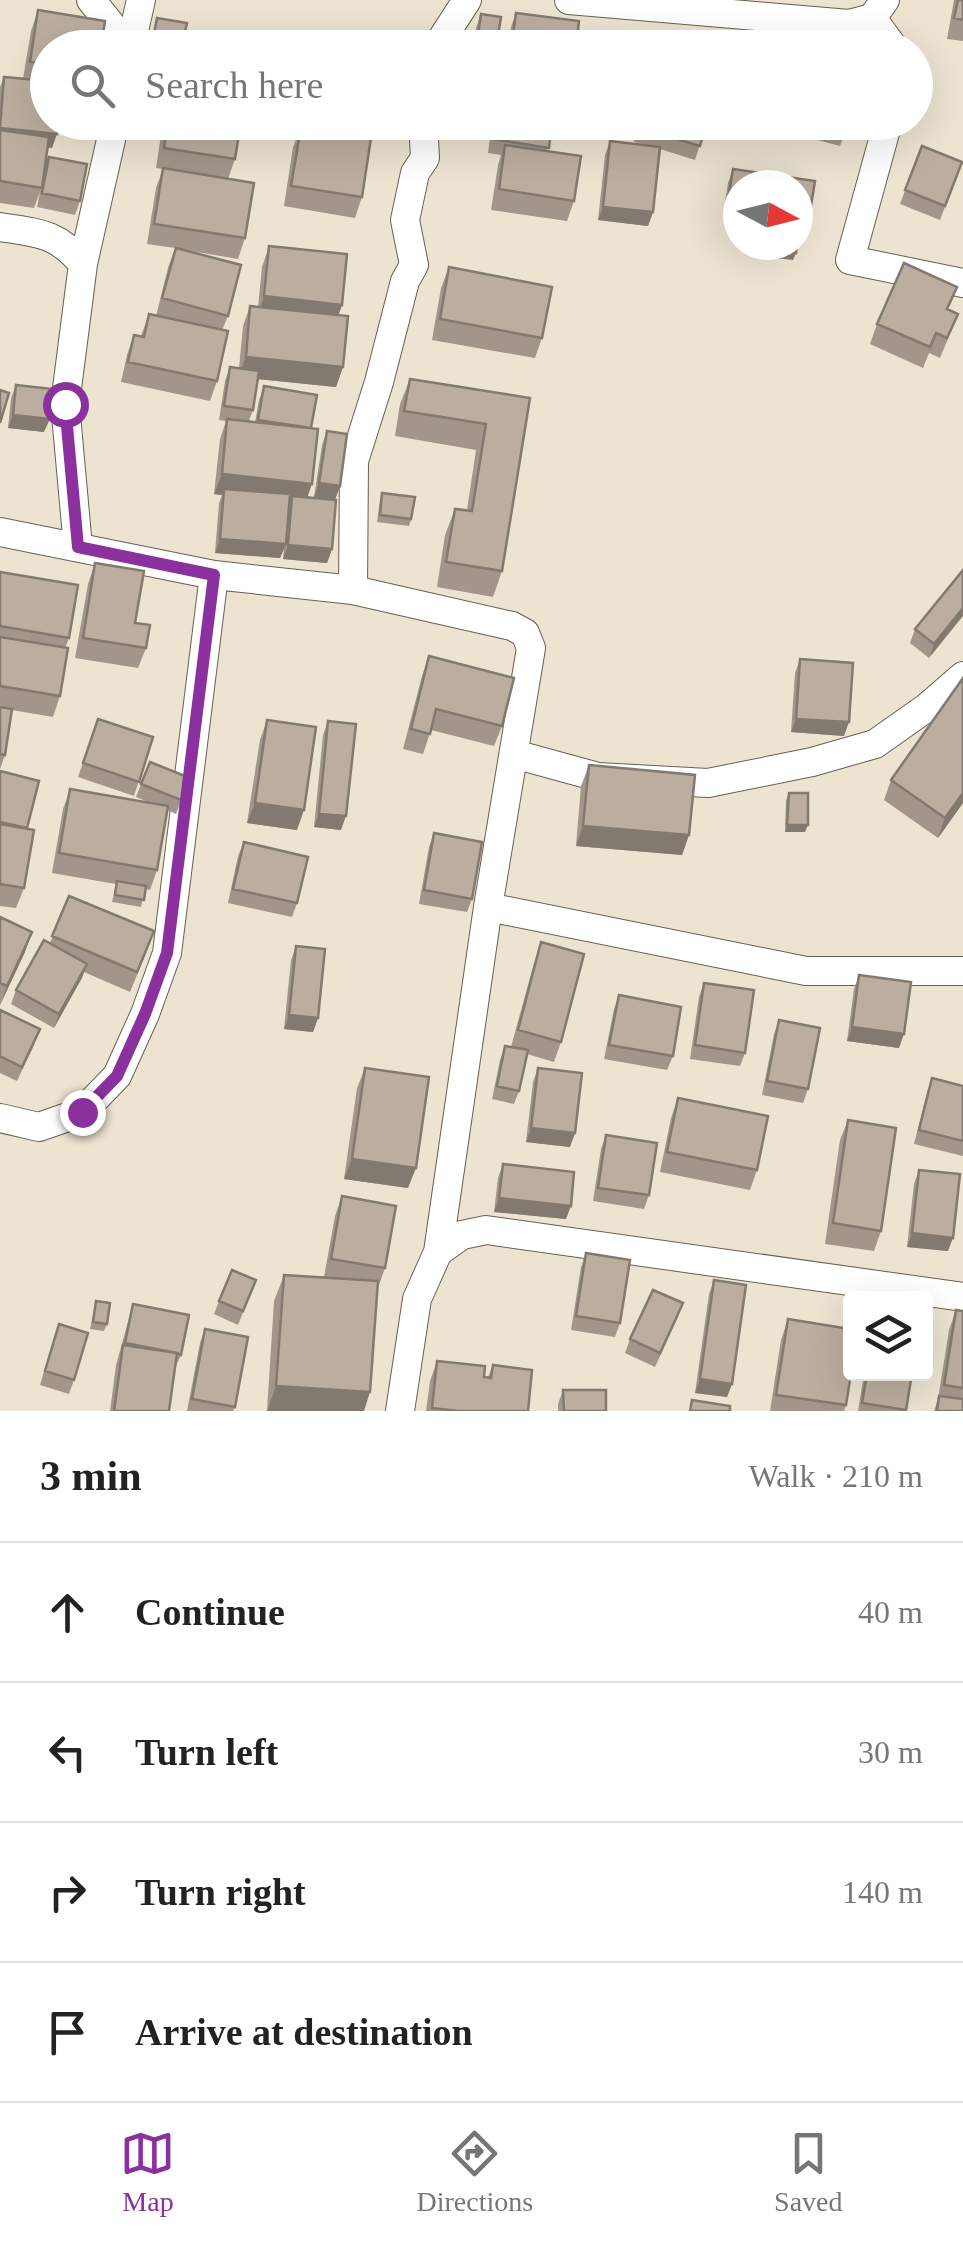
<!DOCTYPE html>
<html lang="en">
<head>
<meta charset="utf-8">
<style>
	:root { --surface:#fff; --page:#f2f2f2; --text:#222; --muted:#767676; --line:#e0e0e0; --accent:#8a319d }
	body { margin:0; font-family:Georgia,serif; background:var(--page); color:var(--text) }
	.controls { position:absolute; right:30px; bottom:30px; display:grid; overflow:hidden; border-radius:10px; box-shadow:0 10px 40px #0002 }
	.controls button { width:90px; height:90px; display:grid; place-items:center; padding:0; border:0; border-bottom:2px solid var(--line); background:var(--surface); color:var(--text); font:50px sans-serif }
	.compass { position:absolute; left:723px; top:170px; width:90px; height:90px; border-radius:50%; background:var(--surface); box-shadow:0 10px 40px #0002; rotate:97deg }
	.stop { position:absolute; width:30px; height:30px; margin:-22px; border:8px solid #8a319d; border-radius:50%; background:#fff }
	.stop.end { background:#8a319d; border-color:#fff; box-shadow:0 2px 10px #0008 }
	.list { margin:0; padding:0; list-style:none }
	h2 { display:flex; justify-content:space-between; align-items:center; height:130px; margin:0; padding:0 40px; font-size:42px }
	h2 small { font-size:32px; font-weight:400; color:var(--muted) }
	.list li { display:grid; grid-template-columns:65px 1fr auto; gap:30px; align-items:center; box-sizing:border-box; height:140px; padding:0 40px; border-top:2px solid var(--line) }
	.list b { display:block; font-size:38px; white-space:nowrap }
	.list em { font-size:32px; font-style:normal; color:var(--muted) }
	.icon { flex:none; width:55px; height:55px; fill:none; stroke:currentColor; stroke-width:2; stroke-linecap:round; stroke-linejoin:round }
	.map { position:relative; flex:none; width:963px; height:1411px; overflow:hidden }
	.search { position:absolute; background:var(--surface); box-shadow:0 10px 40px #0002; left:30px; right:30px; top:30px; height:110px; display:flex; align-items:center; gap:25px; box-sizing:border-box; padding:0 35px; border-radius:55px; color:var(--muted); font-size:38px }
	.sheet { height:690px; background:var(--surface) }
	nav { display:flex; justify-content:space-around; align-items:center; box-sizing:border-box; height:140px; border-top:2px solid var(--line); background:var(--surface); font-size:28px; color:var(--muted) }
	nav a { display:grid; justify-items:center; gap:5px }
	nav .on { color:var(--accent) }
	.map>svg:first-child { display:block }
</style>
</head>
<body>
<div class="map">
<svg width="963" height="1411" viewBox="0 0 963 1411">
	<rect width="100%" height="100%" fill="#ece3d1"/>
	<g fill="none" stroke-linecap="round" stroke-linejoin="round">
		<defs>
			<path id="minor" d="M91 0 112 26 119 48
				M569 0 849 24 872 18 885 0
				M872 18 894 48
				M130 48 141 0
				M436 48 467 0
				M888 122 850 260 963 283
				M0 227C39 233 57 233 83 264
				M0 532 214 575 353 590 512 626 525 633 531 648 488 907 438 1252 417 1299 400 1411
				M78 547 65 404 83 264 115 122
				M353 590 354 461 379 382 405 281 414 265 405 220 415 173 425 158 423 122
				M514 754 598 777 708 783 812 762 875 744 926 708 963 676
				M488 907 806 971H963
				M0 1118 39 1127 82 1112 117 1076 145 1014 167 953 214 575
				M438 1252 462 1235 486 1230 963 1297"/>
		</defs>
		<use href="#minor" stroke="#686051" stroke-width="30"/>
		<use href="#minor" stroke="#fff" stroke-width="28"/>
	</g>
	<path fill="#a19689" d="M954 0H963V41L947 39Z
		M38 10 48 48V122L52 148 47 147 44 171 49 157 80 201 75 215 37 207 40 192 34 208 0 203V87L4 77 23 79 31 31Z
		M516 13 576 48H508L511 27Z
		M481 14 496 48H473L476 28Z
		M157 18 187 23 181 48 150 46Z
		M163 122H241L235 159 228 179 245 238 238 259 185 250 228 316 222 330 217 381 210 401 121 382 127 355 134 335 141 336 149 314 156 316 168 268 175 248 147 244 156 188 163 169 156 168Z
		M492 122H552L547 151 574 201 567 221 491 210 498 165 501 155 488 153Z
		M640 122H707L695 160 660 149 653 212 648 226 598 220 605 155 610 141 646 145 634 142Z
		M749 122H849L840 146Z
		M301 127 362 197 355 218 284 206 293 147Z
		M922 146 962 162 940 220 900 204Z
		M733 169 815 181 810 212 805 226 798 225V185H738V216L723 214 728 183Z
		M269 246 342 305 338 315 343 367 336 387 258 379 253 410 249 421 255 422 259 400 264 386 311 428 307 497H314L322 445 327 431 340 486 335 499 332 549 327 563 283 559 284 549 280 558 215 553 219 503 222 495 214 494 220 439 226 421 219 420 225 381 230 367 239 368 243 326 250 306 258 307 262 267Z
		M449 267 542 338 535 358 432 340 441 288Z
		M949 310 950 334 940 358 929 353 923 368 870 344 877 324Z
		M410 379 530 398 502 571 493 597 437 587 445 535 455 509 467 510 476 450 395 436 400 404Z
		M16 385 44 432 8 428 11 398Z
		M382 493 411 519 409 526 377 522 380 500Z
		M95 563 135 623 146 648 138 668 75 658 88 584Z
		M963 570 929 658 910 643 915 629Z
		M0 572 69 638 65 648 60 696 53 717 12 710 5 755 0 769Z
		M429 656 502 726 494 746 431 730 423 754 403 749 422 676Z
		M800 659 844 736 791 732 795 673Z
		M963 678V803L938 838 884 800 891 780Z
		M98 719 153 737 134 796 78 777Z
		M267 720 297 830 247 823 260 740Z
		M328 721 341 830 314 827 323 735Z
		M150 762 190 778 176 814 167 810 157 870 150 890 145 889 141 907 112 902 116 884 52 873 63 809 70 789 148 802 136 797Z
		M589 765 689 835 682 855 576 846 581 786Z
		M0 771 27 828 24 888 16 908 0 906Z
		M789 793 805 832H785L786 800Z
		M434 833 472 899 467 912 419 904 429 847Z
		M244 842 297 903 292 917 228 903 238 856Z
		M69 896 147 951 130 992 84 972 54 1028 11 1004 16 990 50 943Z
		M0 917 25 952 0 1005Z
		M541 942 561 1042 554 1062 527 1054 519 1091 514 1104 492 1099 500 1060 505 1046 511 1047 534 963Z
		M296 946 318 1018 313 1032 284 1029 291 960Z
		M859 975 899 1048 847 1041 854 989Z
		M704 983 745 1053 740 1066 690 1059 699 997Z
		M619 995 673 1056 667 1070 604 1059 614 1009Z
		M0 1010 35 1043 17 1081 0 1073Z
		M779 1020 808 1089 803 1103 762 1095 774 1034Z
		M365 1068 408 1188 344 1179 357 1088Z
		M538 1068 570 1147 526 1142 533 1082Z
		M932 1078 963 1086V1156L914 1144 927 1092Z
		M678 1098 757 1170 750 1190 660 1172 671 1118Z
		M848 1120 881 1231 874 1251 825 1244 840 1140Z
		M606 1135 649 1195 644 1209 593 1201 601 1149Z
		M503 1164 566 1219 494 1212 498 1178Z
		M919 1170 948 1251 907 1247 914 1184Z
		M342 1196 385 1268 378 1288 364 1411H267L274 1301 284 1275 324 1277 335 1216Z
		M586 1253 620 1323 615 1337 571 1330 581 1267Z
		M256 1280 238 1325 214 1314 219 1301Z
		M714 1280 732 1384 727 1397 695 1393 709 1294Z
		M96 1301 107 1324 104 1331 90 1329Z
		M133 1304 181 1355 175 1368 169 1411H110L116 1365Z
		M956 1310 963 1311V1411H934L938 1399 949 1330Z
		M678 1317 655 1367 625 1353 630 1339Z
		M788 1319 846 1405 844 1411H770L781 1340Z
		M205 1329 235 1407 233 1411H187L200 1343Z
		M54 1338 74 1380 69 1394 40 1385Z
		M437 1361 488 1377 493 1365 528 1411H426L430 1381Z
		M864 1374H912L905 1411H858Z
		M563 1390 606 1411H558V1404Z"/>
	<path fill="#837a6f" d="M575 122H631L629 130Z
		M63 127 93 131 90 138 61 134Z
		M0 128 57 134 52 148 0 142Z
		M603 207 653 212 648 226 598 220Z
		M750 248 796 253 793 260 748 255Z
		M264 296 342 305 335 325 257 317Z
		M246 357 343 367 336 387 238 377Z
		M13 415 50 419 44 432 8 428Z
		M222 474 312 484 305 504 292 496 290 502 224 495V489L222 495 214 494Z
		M319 483 340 486 335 500 314 497Z
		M220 539 286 544 280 558 215 553Z
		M288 545 332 549 327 563 283 559Z
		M963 608V616L929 658 934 644Z
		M796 719 849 722 844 736 791 732Z
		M963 793V803L938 838 945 818Z
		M255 803 304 810 297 830 247 823Z
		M319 814 346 816 341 830 314 827Z
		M787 825H808L805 832H785Z
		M583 826 689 835 682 855 576 846Z
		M32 932 25 952 0 1005 7 986Z
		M87 964 82 978 54 1028 59 1014Z
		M289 1015 318 1018 313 1032 284 1029Z
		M852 1027 904 1034 899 1048 847 1041Z
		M531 1128 575 1133 570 1147 526 1142Z
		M352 1159 416 1168 408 1188 344 1179Z
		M499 1198 571 1206 566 1219 494 1212Z
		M912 1233 953 1238 948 1251 907 1247Z
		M700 1379 732 1384 727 1397 695 1393Z
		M276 1386 370 1392 364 1411H267Z"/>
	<path fill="#bbae9f" stroke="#837a6f" stroke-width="2.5" d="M958 0H963V20L954 18Z
		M38 10 105 21 101 48H48V64L30 62Z
		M516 13 579 21 576 48H511Z
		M481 14 501 17 496 48H476Z
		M157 18 187 23 182 45 153 39Z
		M4 77 48 81V122H58L57 134 0 128Z
		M64 122H94L93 131 63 127Z
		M168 122H241L235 159 164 148Z
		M495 122H552L549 148 493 139Z
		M641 122H707L700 146 639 128Z
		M301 127 371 138 362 197 291 186Z
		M0 130 49 137 42 188 0 181Z
		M610 141 660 147 653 212 603 207Z
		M505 145 581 156 574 201 499 189Z
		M922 146 962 162 945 206 905 190Z
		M49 157 87 164 80 201 42 193Z
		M163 168 254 183 245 238 154 224Z
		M733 169 815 181 810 212 798 211V185H738V202L728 200Z
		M751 245H797L796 253 750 248Z
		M269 246 347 254 342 305 264 296Z
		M176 248 241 265 228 316 162 298Z
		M904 263 957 287 947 309 958 314 947 338 936 333 930 347 877 324Z
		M449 267 552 287 542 338 440 319Z
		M250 306 348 316 343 367 246 357Z
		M149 314 228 331 217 381 128 362 134 335 144 337Z
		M230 367 259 371 253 410 224 406Z
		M410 379 530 398 502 571 446 562 455 509 472 511 486 424 404 411Z
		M16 385 53 389 50 419 13 415Z
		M264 386 317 395 311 428 258 420Z
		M0 390 9 393 0 423Z
		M227 419 318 429 312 484 222 474Z
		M327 431 347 434 340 486 319 483Z
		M224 489 290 494 286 544 220 539Z
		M382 493 415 497 411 519 380 515Z
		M292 496 336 500 332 549 288 545Z
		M95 563 144 571 135 623 150 625 146 648 83 638Z
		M963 570V608L934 644 915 629Z
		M0 572 78 585 69 638 0 626Z
		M0 637 68 648 60 696 0 686Z
		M429 656 514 678 502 726 436 709 430 734 411 729Z
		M800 659 853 663 849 722 796 719Z
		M963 678V793L945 818 891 780Z
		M0 707 12 709 5 755 0 754Z
		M98 719 153 737 139 782 83 763Z
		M267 720 316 727 304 810 255 803Z
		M328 721 356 724 346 816 319 814Z
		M150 762 190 778 181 800 141 784Z
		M589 765 695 775 689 835 583 826Z
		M0 771 39 781 27 828 0 822Z
		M70 789 168 806 157 870 59 853Z
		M789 793H808V825H787Z
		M0 824 34 830 24 888 0 884Z
		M434 833 482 842 472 899 424 890Z
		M244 842 308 857 297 903 233 889Z
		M117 881 146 886 144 900 115 895Z
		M69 896 154 931 137 972 52 936Z
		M0 917 32 932 7 986 0 983Z
		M44 940 87 964 59 1014 16 990Z
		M541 942 584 954 561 1042 518 1030Z
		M296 946 325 949 318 1018 289 1015Z
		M859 975 911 982 904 1034 852 1027Z
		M704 983 754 990 745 1053 695 1045Z
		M619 995 681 1007 673 1056 609 1045Z
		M0 1010 40 1029 22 1067 0 1056Z
		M779 1020 820 1028 808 1089 767 1081Z
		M505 1046 528 1050 519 1091 497 1086Z
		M365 1068 429 1077 416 1168 352 1159Z
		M538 1068 582 1073 575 1133 531 1128Z
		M932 1078 963 1086V1141L919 1130Z
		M678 1098 768 1116 757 1170 667 1152Z
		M848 1120 896 1128 881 1231 833 1223Z
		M606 1135 657 1143 649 1195 598 1188Z
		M503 1164 574 1172 571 1206 499 1198Z
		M919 1170 960 1174 953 1238 912 1233Z
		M342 1196 396 1206 385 1268 331 1259Z
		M586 1253 630 1260 620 1323 576 1316Z
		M232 1270 256 1280 243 1311 219 1301Z
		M284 1275 378 1281 370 1392 276 1386Z
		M714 1280 746 1285 732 1384 700 1379Z
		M653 1290 683 1303 660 1353 630 1339Z
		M96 1301 110 1303 107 1324 93 1322Z
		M133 1304 189 1315 181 1355 177 1353 125 1343Z
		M956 1310 963 1311V1388L944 1385Z
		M788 1319 850 1329 851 1374 846 1405 776 1395Z
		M59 1324 88 1333 74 1380 45 1371Z
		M205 1329 248 1337 235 1407 192 1399Z
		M123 1345 177 1353 169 1411H114Z
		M437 1361 485 1366 484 1377 491 1378 493 1365 532 1370 528 1411H458L432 1408Z
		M867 1374H912L906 1410 862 1403Z
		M563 1390H606V1411H564Z
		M939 1396 963 1399V1411H937Z
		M692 1400 730 1406V1411H690Z"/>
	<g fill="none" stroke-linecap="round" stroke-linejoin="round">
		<path stroke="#8a319d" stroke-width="12" d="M65 404 78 547 214 575 167 953 145 1014 117 1076 82 1112"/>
	</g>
</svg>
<div class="controls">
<button><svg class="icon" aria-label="layers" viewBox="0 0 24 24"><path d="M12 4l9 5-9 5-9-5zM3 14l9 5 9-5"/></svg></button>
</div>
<svg class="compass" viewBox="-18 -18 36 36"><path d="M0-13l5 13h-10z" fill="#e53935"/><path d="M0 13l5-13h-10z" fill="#767676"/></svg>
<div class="stop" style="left:65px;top:404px"></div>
<div class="stop end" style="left:82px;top:1112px"></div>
<div class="search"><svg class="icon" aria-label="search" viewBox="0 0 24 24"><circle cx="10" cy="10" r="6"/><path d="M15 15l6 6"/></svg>Search here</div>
</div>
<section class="sheet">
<h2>3 min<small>Walk · 210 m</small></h2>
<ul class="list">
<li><svg class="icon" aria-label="ahead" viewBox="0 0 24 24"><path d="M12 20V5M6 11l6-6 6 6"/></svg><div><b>Continue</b></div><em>40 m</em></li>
<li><svg class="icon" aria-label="left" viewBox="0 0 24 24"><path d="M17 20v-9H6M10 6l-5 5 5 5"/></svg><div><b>Turn left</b></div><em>30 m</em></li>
<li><svg class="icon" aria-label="right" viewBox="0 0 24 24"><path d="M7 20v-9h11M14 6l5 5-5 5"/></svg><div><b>Turn right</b></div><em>140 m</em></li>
<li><svg class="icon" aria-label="arrive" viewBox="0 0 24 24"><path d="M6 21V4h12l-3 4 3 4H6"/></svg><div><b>Arrive at destination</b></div></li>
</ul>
</section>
<nav>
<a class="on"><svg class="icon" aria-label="map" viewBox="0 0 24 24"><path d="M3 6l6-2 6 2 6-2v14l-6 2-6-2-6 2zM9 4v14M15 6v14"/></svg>Map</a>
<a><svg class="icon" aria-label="directions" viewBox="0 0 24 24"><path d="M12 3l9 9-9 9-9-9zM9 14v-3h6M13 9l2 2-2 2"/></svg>Directions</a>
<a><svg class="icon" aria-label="saved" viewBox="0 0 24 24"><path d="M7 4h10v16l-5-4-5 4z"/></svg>Saved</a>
</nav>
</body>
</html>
